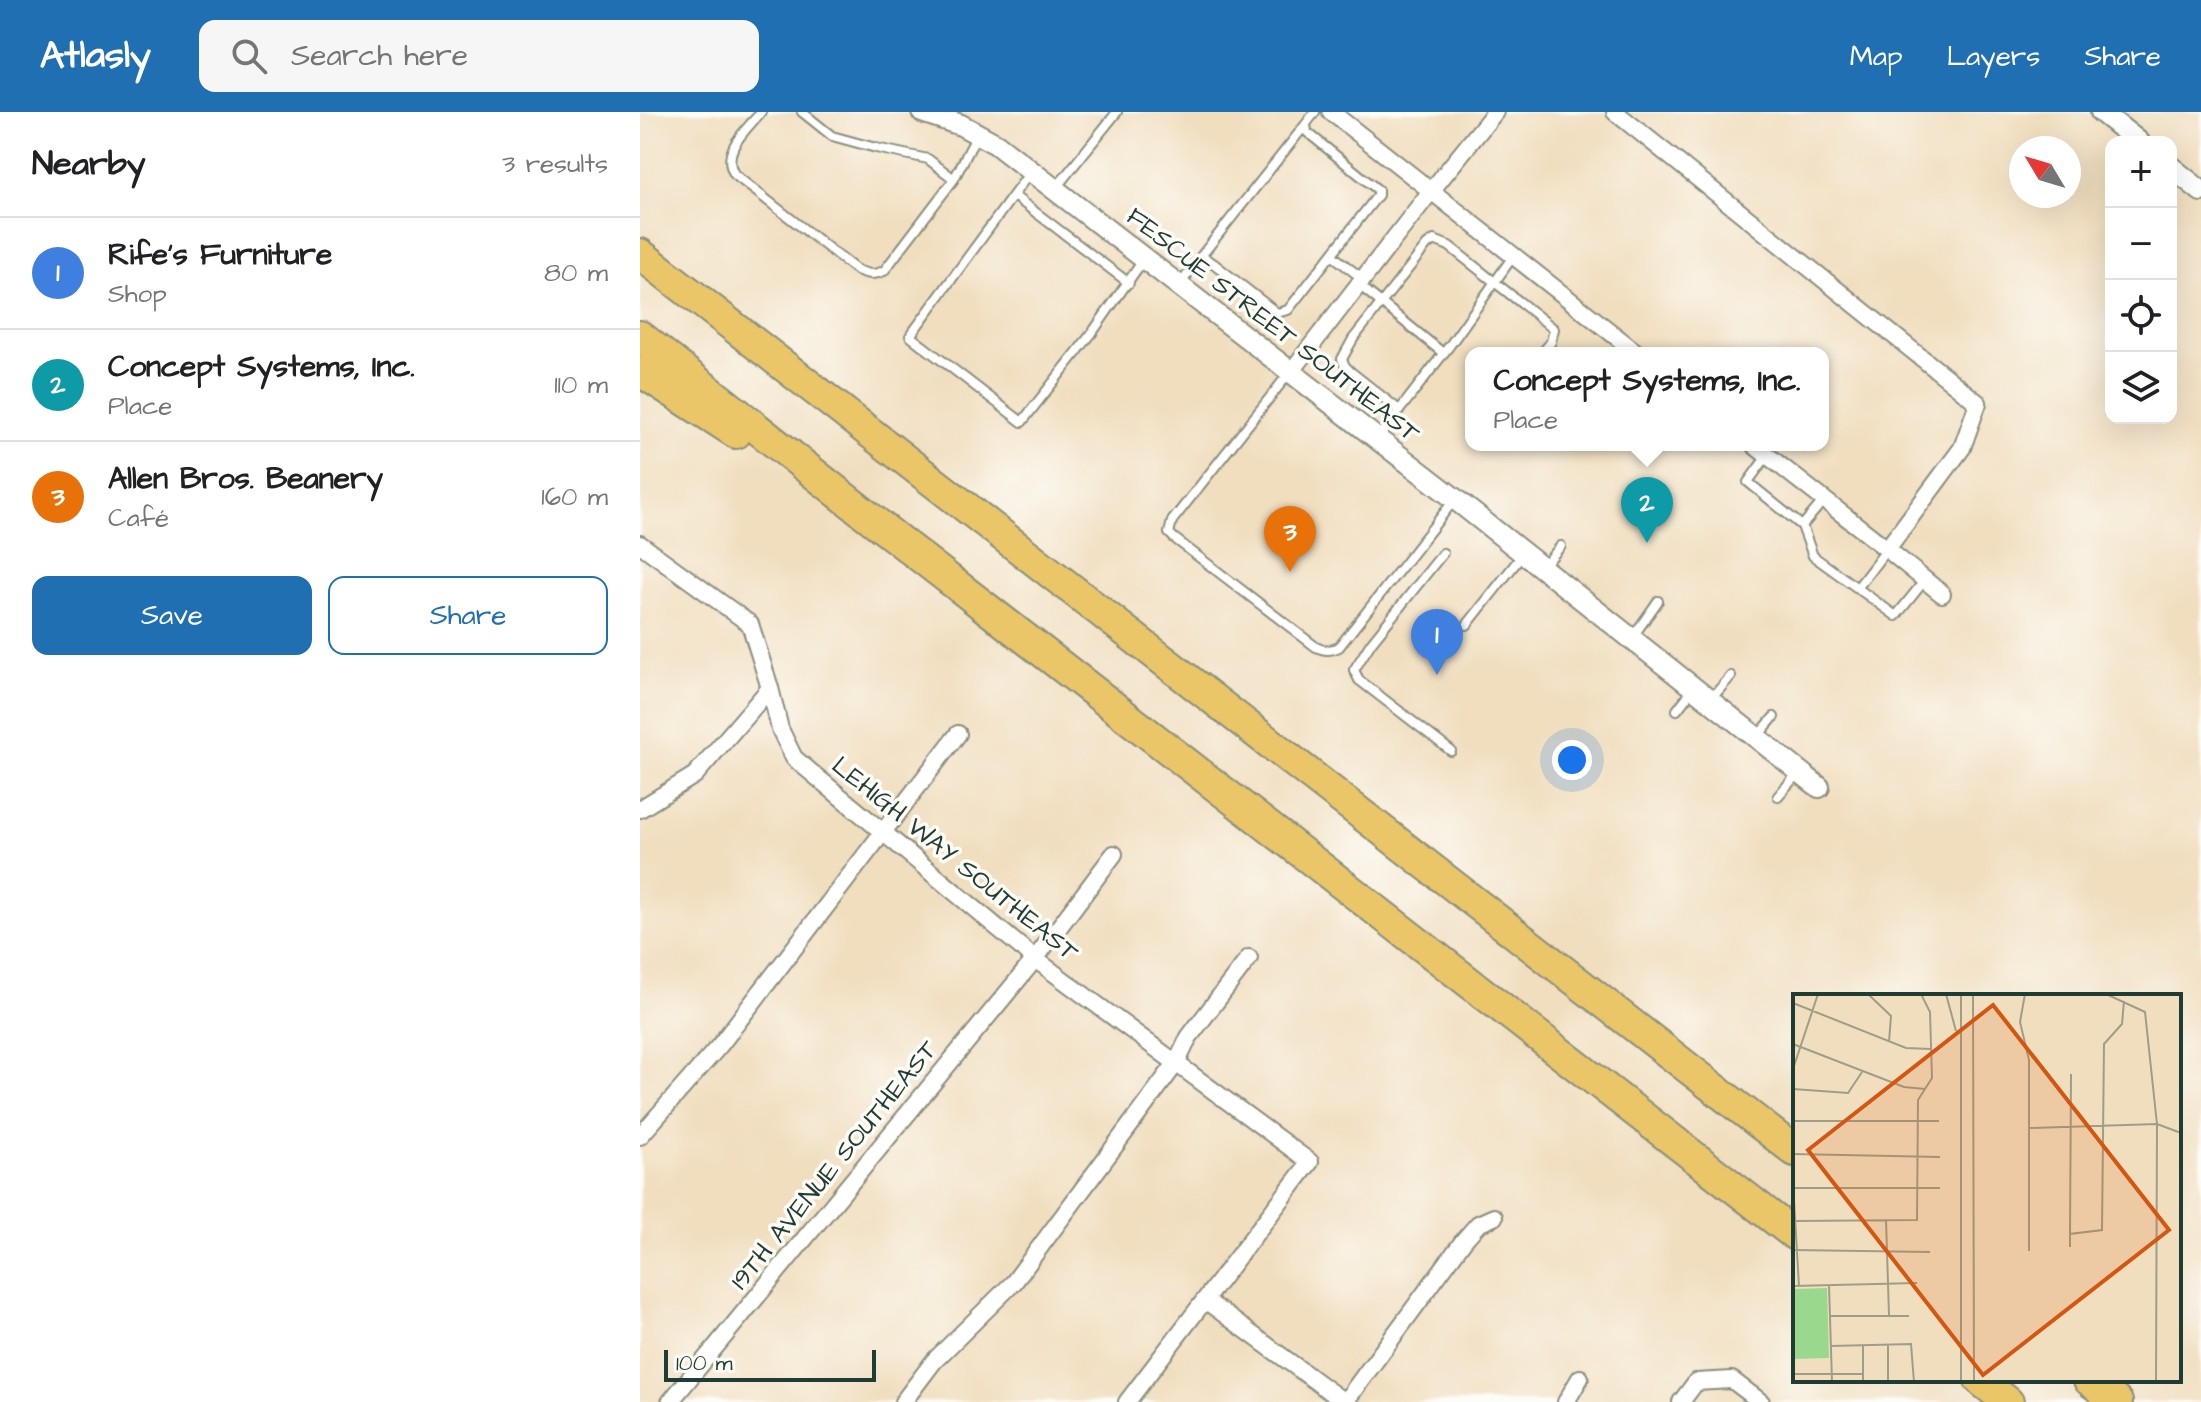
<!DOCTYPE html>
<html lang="en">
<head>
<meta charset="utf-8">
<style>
	:root { --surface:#fff; --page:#f6f6f6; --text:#202124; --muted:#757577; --line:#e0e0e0; --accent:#1f6fb2 }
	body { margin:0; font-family:"Architects Daughter",sans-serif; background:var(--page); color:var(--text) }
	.controls { position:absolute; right:24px; top:24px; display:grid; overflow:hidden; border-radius:16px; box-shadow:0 8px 32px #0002 }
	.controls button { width:72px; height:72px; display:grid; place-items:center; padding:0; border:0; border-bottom:2px solid var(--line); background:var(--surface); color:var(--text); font:40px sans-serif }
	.compass { position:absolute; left:1369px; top:24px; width:72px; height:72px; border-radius:50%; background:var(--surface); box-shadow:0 8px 32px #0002; rotate:308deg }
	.scale { position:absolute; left:24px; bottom:20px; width:212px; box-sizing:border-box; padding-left:8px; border:4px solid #1f3d34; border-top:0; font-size:22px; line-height:28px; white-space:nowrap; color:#1f3d34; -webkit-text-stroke:6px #fdfcf7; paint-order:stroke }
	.you { position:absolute; left:932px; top:648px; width:28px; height:28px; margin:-20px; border:6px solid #fff; border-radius:50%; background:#1a73e8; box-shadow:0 0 0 12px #1a73e833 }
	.badge { display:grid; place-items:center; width:52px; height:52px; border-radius:50%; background:var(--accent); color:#fff; font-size:26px; font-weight:700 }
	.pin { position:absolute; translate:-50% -66px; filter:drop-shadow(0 2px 4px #0008) }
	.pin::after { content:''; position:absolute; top:42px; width:28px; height:24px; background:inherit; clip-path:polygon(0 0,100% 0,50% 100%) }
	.popup { position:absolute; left:825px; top:235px; width:364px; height:104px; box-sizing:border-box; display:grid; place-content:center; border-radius:16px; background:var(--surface); filter:drop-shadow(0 2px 6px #0005); font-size:26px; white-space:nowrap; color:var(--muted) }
	.popup b { font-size:30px; color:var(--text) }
	.popup::after { content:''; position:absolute; left:50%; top:100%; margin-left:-16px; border:16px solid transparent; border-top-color:var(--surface) }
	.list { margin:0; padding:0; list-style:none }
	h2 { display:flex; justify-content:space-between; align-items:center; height:104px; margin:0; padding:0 32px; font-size:34px }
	h2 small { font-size:26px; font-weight:400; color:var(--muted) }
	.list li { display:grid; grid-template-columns:52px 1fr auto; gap:24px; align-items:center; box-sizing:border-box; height:112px; padding:0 32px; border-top:2px solid var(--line) }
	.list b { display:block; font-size:30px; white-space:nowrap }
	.list p { margin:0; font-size:26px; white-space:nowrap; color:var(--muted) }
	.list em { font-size:26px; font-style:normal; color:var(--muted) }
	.actions { display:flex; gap:16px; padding:24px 32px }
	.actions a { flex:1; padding:18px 0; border:2px solid var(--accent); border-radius:16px; text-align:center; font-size:28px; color:var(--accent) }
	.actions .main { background:var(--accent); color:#fff }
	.icon { flex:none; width:44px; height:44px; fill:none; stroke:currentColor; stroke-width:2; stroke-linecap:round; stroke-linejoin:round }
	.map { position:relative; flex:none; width:1561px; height:1290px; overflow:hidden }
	header { display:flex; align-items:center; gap:48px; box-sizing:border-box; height:112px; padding:0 40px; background:var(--accent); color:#fff }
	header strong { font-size:38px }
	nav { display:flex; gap:44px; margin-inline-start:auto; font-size:28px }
	.search { width:560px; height:72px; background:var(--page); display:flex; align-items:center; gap:20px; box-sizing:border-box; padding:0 28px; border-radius:16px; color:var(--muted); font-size:30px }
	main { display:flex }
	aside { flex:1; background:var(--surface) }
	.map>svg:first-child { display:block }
</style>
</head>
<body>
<header>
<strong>Atlasly</strong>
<div class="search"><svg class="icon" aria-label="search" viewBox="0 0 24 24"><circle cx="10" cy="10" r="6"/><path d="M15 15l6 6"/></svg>Search here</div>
<nav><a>Map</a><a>Layers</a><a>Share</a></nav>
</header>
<main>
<aside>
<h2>Nearby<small>3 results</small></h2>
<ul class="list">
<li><span class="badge" style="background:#3f7fe0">1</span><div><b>Rife’s Furniture</b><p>Shop</p></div><em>80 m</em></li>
<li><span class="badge" style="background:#0f9aa8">2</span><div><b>Concept Systems, Inc.</b><p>Place</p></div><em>110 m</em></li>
<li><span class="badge" style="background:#e8710a">3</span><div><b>Allen Bros. Beanery</b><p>Café</p></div><em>160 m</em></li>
</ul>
<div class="actions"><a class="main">Save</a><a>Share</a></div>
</aside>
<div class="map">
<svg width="1561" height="1290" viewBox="0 0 1561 1290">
	<rect width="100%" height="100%" fill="#fdfcf7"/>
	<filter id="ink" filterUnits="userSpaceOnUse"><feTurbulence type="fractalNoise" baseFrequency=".0125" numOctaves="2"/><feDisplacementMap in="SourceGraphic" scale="16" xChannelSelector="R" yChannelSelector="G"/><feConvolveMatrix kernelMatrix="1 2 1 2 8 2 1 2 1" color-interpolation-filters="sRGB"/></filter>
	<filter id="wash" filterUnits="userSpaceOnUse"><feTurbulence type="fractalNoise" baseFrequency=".006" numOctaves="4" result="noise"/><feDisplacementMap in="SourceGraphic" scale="32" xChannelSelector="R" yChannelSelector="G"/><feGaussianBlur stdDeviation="1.8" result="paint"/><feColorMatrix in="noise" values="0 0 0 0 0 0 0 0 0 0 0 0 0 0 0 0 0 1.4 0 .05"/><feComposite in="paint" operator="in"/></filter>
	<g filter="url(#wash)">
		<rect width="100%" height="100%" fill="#f1debf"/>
	</g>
	<g filter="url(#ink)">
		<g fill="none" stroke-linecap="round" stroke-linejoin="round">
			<defs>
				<path id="service" d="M121 0C107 17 79 40 95 63L215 157C226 162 233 164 244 159L314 67 337 23
					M162 0 192 24 236 36 288 47 314 67
					M391 59 270 224 382 310 452 221 504 147
					M415 77 477 0
					M374 84 489 171
					M692 143 723 167
					M558 148 666 12
					M540 173 557 149 564 146 573 151 637 201 648 198 738 83V78L667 20 666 12 675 0
					M719 173 803 241
					M650 260 532 409 529 421 534 426 676 535C684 539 690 539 699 535L815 387
					M759 298 711 260 705 254 702 247 713 227 787 133 794 128 809 134 914 217 911 230 902 241
					M738 326 810 233 874 143
					M1127 344 1108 370 1162 414 1184 388
					M1162 414 1173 444 1256 504 1285 468
					M803 441 731 531 714 558 719 568 811 639
					M903 455 921 434
					M1218 475 1247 437
					M827 513 883 442
					M992 526 1018 489
					M1070 588 1091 564
					M1037 598 1053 577
					M1117 625 1134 605
					M1138 684 1159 660"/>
				<path id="minor" d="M691 0 997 241
					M975 0 1338 291 1322 336 1247 437 1302 482
					M651 260 791 79 855 0
					M1114 333 1247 437
					M0 432 110 512 130 576 140 617 154 646 395 847 670 1050 487 1290
					M0 697 55 663 130 576
					M0 1024 80 933 318 622
					M565 1188 704 1290
					M30 1290 395 847 474 742
					M263 1290 294 1249 374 1170 537 950 549 925 609 846
					M705 1290 824 1128 838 1112 854 1105
					M926 1290 940 1266
					M1041 1290 1056 1270 1092 1268 1121 1290"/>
				<path id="tertiary" d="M282 0 321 13 356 32 815 387 1179 675
					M1461 0 1499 30
					M1531 55 1561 79"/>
				<path id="motorway" d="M0 142 1155 1039
					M0 224 243 416 1155 1123
					M0 259 96 321
					M1340 1268 1368 1290
					M1449 1268 1477 1290"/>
			</defs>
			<use href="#service" stroke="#888e7a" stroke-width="12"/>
			<use href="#minor" stroke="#888e7a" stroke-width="20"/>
			<use href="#tertiary" stroke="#888e7a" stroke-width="24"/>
			<use href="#motorway" stroke="#888e7a" stroke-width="34"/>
			<use href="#service" stroke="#fff" stroke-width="8"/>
			<use href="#minor" stroke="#fff" stroke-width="16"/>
			<use href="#tertiary" stroke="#fff" stroke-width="20"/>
			<use href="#motorway" stroke="#eac669" stroke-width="30"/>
		</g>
	</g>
	<g text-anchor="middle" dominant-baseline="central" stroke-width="7" stroke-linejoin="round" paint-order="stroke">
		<g font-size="26" fill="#1f3d34" stroke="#fdfcf7">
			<text transform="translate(633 213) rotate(38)">FESCUE STREET SOUTHEAST</text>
			<text transform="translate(315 747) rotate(39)">LEHIGH WAY SOUTHEAST</text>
			<text transform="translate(194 1053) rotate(-51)">19TH AVENUE SOUTHEAST</text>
		</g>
	</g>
	<g transform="translate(1153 882)">
		<rect width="388" height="388" fill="#f1debf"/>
		<path d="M34 294 36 364 0 365V295Z" fill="#99d88d"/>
		<path fill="none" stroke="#9d9e87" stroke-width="2" d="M75 0 98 22 96 48M153 0 163 37M168 0V388M180 0 181 388M232 0 227 28 236 66V257M313 0 352 18 364 130 388 139M0 9 113 54 138 55M0 50 111 93 132 95M0 75 25 0M0 95 55 99 69 78M0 127H146M236 134 364 130 363 388M0 160 147 163M0 189 6 292M2 194H147M93 226 96 321M0 227 124 226 125 106 139 84 137 18 128 0M277 240 278 80M277 253V240L309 236 311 50 329 30 331 7M0 256 137 258M36 291 39 388M0 292 124 289M37 322H116M38 352 118 350 121 388M70 352V388M0 380H70M95 388V351"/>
		<path fill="#d45610" fill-opacity="0.15" stroke="#d45610" stroke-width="4" d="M200 11 376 236 190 381 15 156Z"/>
		<rect width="388" height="388" fill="none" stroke="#1f3d34" stroke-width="4"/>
	</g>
</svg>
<div class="controls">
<button>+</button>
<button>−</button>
<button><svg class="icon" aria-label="locate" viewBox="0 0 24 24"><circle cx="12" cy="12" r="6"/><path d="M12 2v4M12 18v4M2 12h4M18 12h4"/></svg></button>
<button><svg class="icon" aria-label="layers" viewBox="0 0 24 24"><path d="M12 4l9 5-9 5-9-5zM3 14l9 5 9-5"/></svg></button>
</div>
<svg class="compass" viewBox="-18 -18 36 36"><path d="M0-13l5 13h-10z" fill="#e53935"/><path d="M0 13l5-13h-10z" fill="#757577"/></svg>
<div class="scale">100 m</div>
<div class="you"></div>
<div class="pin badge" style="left:797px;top:563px;background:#3f7fe0">1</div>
<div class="pin badge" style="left:1007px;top:431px;background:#0f9aa8">2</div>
<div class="popup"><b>Concept Systems, Inc.</b>Place</div>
<div class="pin badge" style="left:650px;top:460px;background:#e8710a">3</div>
</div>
</main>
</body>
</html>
